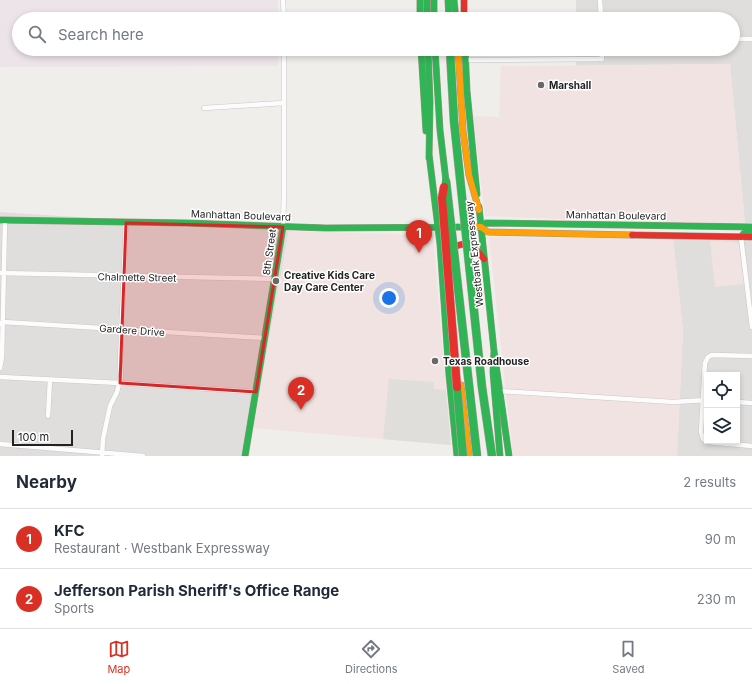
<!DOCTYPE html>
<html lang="en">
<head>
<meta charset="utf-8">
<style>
	:root { --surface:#fff; --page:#f6f6f7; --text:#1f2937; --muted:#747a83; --line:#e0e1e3; --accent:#d93025 }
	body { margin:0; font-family:Inter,sans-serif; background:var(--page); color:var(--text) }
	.controls { position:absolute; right:12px; bottom:12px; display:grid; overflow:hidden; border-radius:0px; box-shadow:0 2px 6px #0003 }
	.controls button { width:36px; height:36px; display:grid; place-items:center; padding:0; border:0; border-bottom:1px solid var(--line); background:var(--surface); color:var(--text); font:20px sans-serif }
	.scale { position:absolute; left:12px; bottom:10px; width:61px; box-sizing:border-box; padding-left:4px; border:2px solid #222; border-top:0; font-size:11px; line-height:14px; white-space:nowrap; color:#222; -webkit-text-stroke:3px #fff; paint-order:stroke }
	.you { position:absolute; left:389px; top:298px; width:14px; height:14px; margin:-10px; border:3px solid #fff; border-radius:50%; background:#1a73e8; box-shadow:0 0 0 6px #1a73e833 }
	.badge { display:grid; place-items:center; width:26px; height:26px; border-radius:50%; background:var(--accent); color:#fff; font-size:13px; font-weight:700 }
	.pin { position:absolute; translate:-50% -33px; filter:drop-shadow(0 1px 2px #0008) }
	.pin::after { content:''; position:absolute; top:21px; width:14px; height:12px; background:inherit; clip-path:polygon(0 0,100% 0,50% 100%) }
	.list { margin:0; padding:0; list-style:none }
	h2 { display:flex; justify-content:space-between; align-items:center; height:52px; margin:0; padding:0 16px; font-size:17px }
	h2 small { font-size:13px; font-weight:400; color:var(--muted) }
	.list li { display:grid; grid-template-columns:26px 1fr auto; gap:12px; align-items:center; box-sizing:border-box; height:60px; padding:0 16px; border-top:1px solid var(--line) }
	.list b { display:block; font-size:15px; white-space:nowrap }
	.list p { margin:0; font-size:13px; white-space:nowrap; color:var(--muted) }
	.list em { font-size:13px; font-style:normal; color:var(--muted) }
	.icon { flex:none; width:22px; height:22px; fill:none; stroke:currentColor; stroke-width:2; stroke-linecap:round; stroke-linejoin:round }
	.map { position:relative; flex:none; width:752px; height:456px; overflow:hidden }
	.search { position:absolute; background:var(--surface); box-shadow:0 2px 6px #0003; left:12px; right:12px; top:12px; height:44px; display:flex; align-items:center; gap:10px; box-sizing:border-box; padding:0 14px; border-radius:22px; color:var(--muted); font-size:15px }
	.sheet { height:172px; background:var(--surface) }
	nav { display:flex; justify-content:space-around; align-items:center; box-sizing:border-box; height:56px; border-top:1px solid var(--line); background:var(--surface); font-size:11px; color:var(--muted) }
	nav a { display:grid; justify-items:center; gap:2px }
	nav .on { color:var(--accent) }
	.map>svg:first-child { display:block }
</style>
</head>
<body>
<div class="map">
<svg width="752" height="456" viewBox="0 0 752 456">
	<rect width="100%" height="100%" fill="#f0eeeb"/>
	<path fill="#dfdedc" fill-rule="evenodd" d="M576 0H752V223H745L730 64 576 66V49H733V19H576Z
		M0 212 289 231 253 428 249 456H0Z
		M673 239 752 241V456H677L683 330ZM707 375H737V441H707Z"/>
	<path fill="#f1e3e1" d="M730 64 745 223 615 221 485 216 473 116 499 117 501 66Z
		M289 231 433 235 451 445 253 428Z
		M489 237 673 239 683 330 677 456H513Z
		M710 241 733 242 739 244 744 284 715 287Z"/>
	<path fill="#ede4e9" d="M0 0H278V19H19V49H278V66L0 67Z"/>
	<path fill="#e0deda" d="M389 379 434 382V389L446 390 451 445 383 439Z"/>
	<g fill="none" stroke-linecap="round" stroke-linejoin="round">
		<defs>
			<path id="street" d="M283 0 284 19
				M600 0 601 19
				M733 39H752
				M466 60 602 59 601 49
				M204 108 284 103
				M283 227 284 191V49
				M741 237 752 327
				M0 273 275 279
				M0 324 3 322 265 338
				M752 356 712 355 708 357 705 363 701 432 703 439 708 442 752 446
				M0 368 2 357 5 220
				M0 377 120 383 256 392
				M500 391 673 402 707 400
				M737 402 752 403
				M48 416 50 380
				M0 444 143 456
				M102 456 103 439 110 406 117 392 121 376 120 363 126 223"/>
			<path id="fast" d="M420 0V19
				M427 0V19
				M434 0V19
				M448 0 449 19
				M454 0 456 19
				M421 49 426 131
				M428 49 430 102 429 158
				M435 49 440 130 446 181
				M465 49 467 91 477 194
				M429 154 440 244 449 375 457 456
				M479 207 494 351 509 456
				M0 220 187 223 326 228 471 227
				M481 227 486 223 752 227
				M741 237 744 233 752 232
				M446 324 452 343
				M494 351 493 372 500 456
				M245 456 283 227"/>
			<path id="slow" d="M458 49 463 131 469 175 479 210
				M471 227H481L488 232 632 235
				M461 385 469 456"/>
			<path id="jam" d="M464 0V19
				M632 235 752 237
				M451 249C467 239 474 246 484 259"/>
		</defs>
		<use href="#street" stroke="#c9c8c7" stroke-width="5.5"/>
		<use href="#fast" stroke="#999a82" stroke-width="7"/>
		<use href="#slow" stroke="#999a82" stroke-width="7"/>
		<use href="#jam" stroke="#999a82" stroke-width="7"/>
		<use href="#street" stroke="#fdfcfc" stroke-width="4.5"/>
		<use href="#fast" stroke="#30b455" stroke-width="6"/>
		<use href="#slow" stroke="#ff9f0a" stroke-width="6"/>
		<use href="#jam" stroke="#e5322d" stroke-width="6"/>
		<defs>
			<path id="fast-bridge" d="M450 49 454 121 482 387 492 456
				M446 181 477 456
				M457 387 463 456"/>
			<path id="jam-bridge" d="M444 187 442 198 457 387"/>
		</defs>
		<use href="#fast-bridge" stroke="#c5a2ac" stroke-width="9" stroke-linecap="butt"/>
		<use href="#jam-bridge" stroke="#c5a2ac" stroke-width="9" stroke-linecap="butt"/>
		<use href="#fast-bridge" stroke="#30b455" stroke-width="8"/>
		<use href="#jam-bridge" stroke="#e5322d" stroke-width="8"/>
	</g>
	<path fill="#d62828" fill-opacity="0.2" stroke="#d62828" stroke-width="3" stroke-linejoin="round" d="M126 223 283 227 256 392 120 383Z"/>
	<g fill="#6a6968" stroke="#fff" stroke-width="1.5">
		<circle cx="541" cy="85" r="4"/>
		<circle cx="276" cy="281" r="4"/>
		<circle cx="435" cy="361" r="4"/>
	</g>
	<g text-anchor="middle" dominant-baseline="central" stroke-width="3" stroke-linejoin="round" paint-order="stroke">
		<g font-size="10" font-weight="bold" fill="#222" stroke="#fff" text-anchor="start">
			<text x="549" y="85">Marshall</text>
			<text x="284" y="275">Creative Kids Care<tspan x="284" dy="12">Day Care Center</tspan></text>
			<text x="443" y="361">Texas Roadhouse</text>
		</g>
		<g font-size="10" fill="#222" stroke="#fff">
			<text transform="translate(241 215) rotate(2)">Manhattan Boulevard</text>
			<text transform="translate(616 215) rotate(1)">Manhattan Boulevard</text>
			<text transform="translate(269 252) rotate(-82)">8th Street</text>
			<text transform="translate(474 254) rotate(-96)">Westbank Expressway</text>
			<text transform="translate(137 277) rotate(1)">Chalmette Street</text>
			<text transform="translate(132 330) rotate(4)">Gardere Drive</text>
		</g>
	</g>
</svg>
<div class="controls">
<button><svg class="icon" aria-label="locate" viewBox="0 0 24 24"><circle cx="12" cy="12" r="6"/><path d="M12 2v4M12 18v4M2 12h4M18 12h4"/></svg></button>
<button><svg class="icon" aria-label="layers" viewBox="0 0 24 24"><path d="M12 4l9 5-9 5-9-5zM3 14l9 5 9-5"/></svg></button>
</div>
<div class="scale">100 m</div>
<div class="you"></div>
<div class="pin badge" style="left:419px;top:253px">1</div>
<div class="pin badge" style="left:301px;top:410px">2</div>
<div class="search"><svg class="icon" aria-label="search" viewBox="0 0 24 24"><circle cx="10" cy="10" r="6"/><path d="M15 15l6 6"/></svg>Search here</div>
</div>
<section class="sheet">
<h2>Nearby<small>2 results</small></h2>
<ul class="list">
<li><span class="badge">1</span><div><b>KFC</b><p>Restaurant · Westbank Expressway</p></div><em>90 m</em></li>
<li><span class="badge">2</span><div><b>Jefferson Parish Sheriff's Office Range</b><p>Sports</p></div><em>230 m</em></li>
</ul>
</section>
<nav>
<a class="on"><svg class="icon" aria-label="map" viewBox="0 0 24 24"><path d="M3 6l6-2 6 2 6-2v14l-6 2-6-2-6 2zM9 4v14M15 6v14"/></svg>Map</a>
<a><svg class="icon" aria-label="directions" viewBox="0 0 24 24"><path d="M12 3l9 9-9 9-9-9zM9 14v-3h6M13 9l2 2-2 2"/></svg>Directions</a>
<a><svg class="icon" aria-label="saved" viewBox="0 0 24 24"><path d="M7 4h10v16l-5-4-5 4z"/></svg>Saved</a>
</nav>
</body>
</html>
